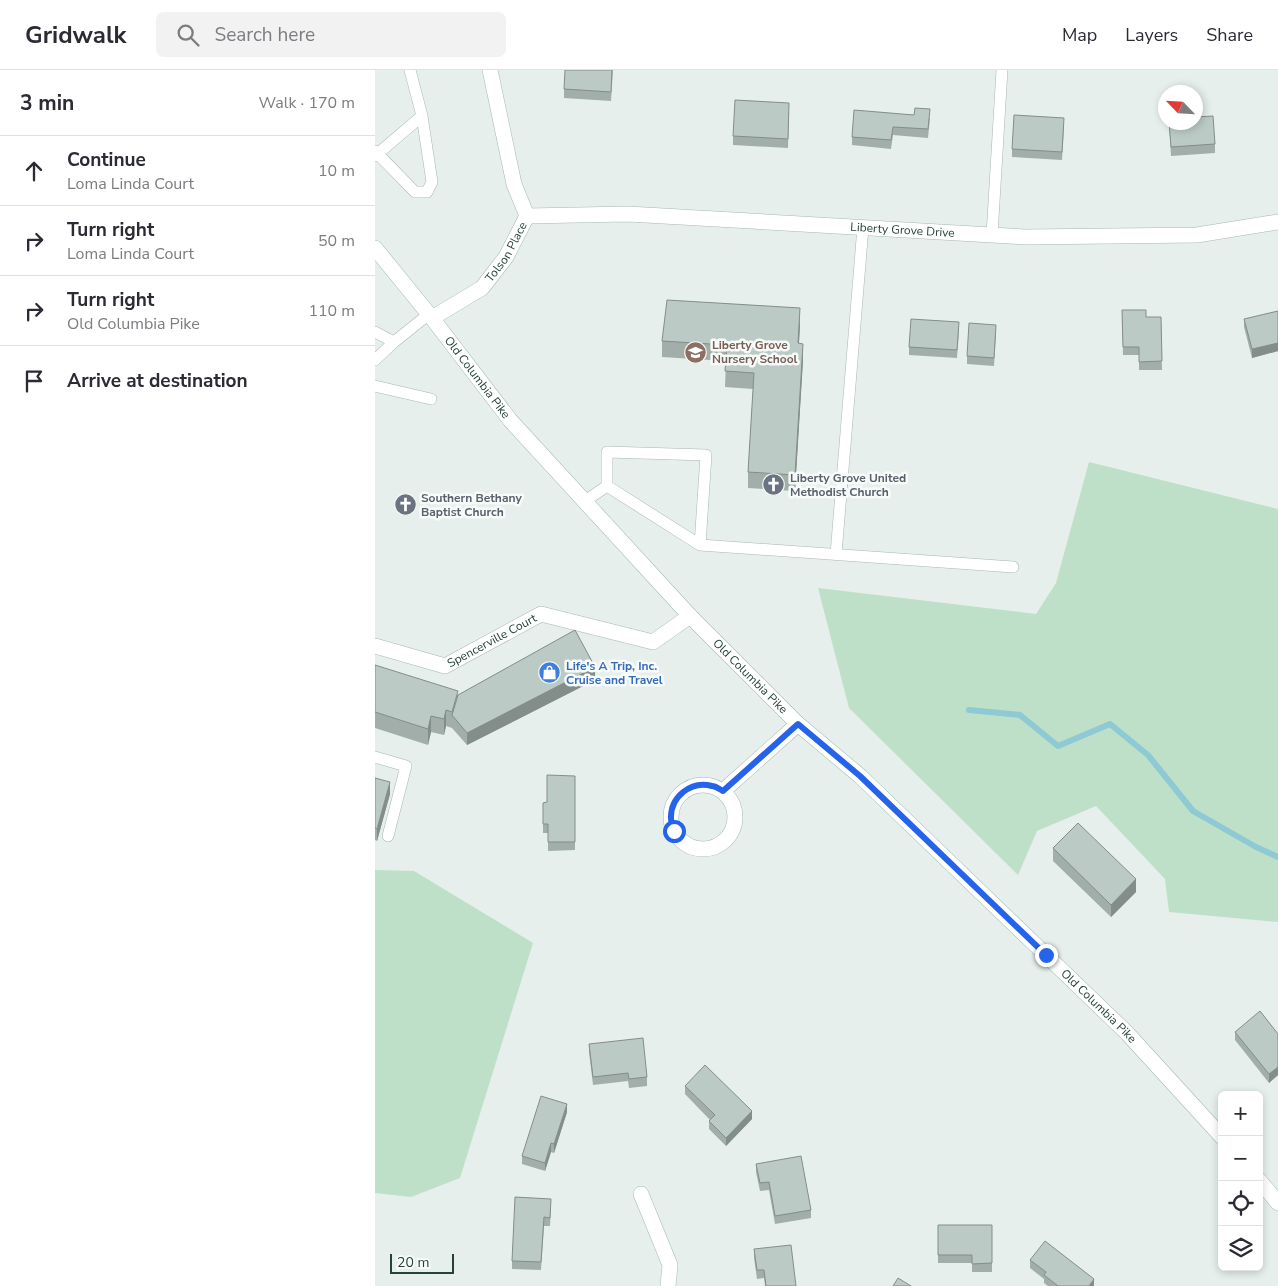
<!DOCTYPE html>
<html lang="en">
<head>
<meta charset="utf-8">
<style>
	:root { --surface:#fff; --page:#f2f2f3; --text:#2b2b33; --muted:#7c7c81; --line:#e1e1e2 }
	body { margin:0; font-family:"Nunito Sans",sans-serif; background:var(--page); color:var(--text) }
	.controls { position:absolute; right:15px; bottom:15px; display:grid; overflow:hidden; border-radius:8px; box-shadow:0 2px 8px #0003 }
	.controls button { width:45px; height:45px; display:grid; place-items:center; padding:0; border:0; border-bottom:1px solid var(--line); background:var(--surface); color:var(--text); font:25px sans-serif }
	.compass { position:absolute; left:783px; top:15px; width:45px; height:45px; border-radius:50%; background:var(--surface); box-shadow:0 2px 8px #0003; rotate:295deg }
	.scale { position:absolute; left:15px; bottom:12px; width:64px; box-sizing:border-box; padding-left:5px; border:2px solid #24423a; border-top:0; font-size:14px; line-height:18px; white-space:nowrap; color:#24423a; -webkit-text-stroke:4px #f7fbf9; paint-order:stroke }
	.stop { position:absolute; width:15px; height:15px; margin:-11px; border:4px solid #2563eb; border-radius:50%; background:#fff }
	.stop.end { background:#2563eb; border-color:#fff; box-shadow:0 1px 5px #0008 }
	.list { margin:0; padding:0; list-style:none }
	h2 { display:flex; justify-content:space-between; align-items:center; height:65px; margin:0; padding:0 20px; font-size:21px }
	h2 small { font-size:16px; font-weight:400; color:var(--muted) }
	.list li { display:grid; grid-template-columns:32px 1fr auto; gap:15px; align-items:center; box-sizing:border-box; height:70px; padding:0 20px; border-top:1px solid var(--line) }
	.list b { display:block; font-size:19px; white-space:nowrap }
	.list p { margin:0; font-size:16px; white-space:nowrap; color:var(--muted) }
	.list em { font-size:16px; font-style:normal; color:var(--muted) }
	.icon { flex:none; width:28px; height:28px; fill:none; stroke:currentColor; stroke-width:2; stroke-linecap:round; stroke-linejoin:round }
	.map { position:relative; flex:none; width:903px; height:1216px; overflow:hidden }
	header { display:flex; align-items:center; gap:30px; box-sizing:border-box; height:70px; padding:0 25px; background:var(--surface); border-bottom:1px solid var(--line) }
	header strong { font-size:24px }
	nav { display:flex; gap:28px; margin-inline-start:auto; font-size:18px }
	.search { width:350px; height:45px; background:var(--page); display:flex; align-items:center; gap:12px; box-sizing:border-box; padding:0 18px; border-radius:8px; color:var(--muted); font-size:19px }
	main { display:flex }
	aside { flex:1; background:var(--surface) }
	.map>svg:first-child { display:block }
</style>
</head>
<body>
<header>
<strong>Gridwalk</strong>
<div class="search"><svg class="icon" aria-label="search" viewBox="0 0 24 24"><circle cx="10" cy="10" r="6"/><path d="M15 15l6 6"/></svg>Search here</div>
<nav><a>Map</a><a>Layers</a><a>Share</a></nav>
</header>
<main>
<aside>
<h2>3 min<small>Walk · 170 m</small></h2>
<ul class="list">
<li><svg class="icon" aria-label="ahead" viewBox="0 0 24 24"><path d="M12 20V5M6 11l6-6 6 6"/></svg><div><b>Continue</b><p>Loma Linda Court</p></div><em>10 m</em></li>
<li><svg class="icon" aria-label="right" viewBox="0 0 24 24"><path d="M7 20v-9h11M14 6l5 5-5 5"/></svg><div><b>Turn right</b><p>Loma Linda Court</p></div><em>50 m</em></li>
<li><svg class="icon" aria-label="right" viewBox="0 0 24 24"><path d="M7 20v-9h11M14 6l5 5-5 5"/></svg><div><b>Turn right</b><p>Old Columbia Pike</p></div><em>110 m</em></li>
<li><svg class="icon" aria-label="arrive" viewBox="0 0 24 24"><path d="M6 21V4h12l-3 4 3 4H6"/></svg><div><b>Arrive at destination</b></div></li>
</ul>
</aside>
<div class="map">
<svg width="903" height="1216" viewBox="0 0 903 1216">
	<rect width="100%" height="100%" fill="#e6efeb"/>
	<path fill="#bfe0c8" d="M714 392 903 439V852L794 842 790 809 721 736 662 761 643 805 474 638 443 518 661 544 681 513Z
		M0 800 39 801 158 873 85 1108 36 1127 0 1123Z"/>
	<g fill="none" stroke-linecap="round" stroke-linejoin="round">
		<path stroke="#8ec9d4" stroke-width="6" d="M594 640 645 645 683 676 735 654 773 685 818 741 881 777 903 787"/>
		<defs>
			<path id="lane" d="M0 81 40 122H52L57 112 47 46
				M0 86 47 46 35 0
				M617 165 627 0
				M0 262 19 272 54 244
				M0 290 19 272
				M0 316 56 329
				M232 416 325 475 638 497
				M232 416V382L331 385 325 475
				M210 431 232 416
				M461 484 488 157
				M0 687 31 696 13 766"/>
			<g id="street">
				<path id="s1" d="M152 146 253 144 651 167 822 165 903 152"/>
				<path id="s2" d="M57 248 107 218 131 187 152 146 139 114 115 0"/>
				<path id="s3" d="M0 576 70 596 166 544 278 572 315 546"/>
				<circle cx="328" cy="747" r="32"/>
				<path d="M348 721 423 654"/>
				<path d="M266 1124 295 1195 293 1216"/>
			</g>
			<g id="secondary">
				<path id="s4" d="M0 178 57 248 135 350 315 546 423 654 485 706 752 963 847 1067"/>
				<path d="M884 1110 903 1133"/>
			</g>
		</defs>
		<use href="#lane" stroke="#a8b8b2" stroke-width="12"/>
		<use href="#street" stroke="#a8b8b2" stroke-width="16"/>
		<use href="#secondary" stroke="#a4bbb3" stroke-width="16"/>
		<use href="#lane" stroke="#fff" stroke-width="11"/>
		<use href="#street" stroke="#fff" stroke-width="15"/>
		<use href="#secondary" stroke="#fff" stroke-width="15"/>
	</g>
	<path fill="#a1aea9" d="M238 0 236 31 189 28V19Z
		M414 42 413 78 358 75V66Z
		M555 48 553 68 518 65 516 79 477 75V67Z
		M794 52 840 74V83L796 86Z
		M689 57 687 90 637 87V79Z
		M747 240 771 247H786L787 300H764V285H748Z
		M903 241V281L877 288 869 257V249Z
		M425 254 424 274 428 290 420 421 373 418V402L378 319 350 317 351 291 287 287V271Z
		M584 260 582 288 534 285V277Z
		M621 263 619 296 592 294V286Z
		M0 595 83 625 220 610 92 675 77 658 71 656 69 665 56 662 53 675 0 658Z
		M200 706V780L173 781V763H168V733L172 732Z
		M0 708 15 724 2 771 0 770Z
		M678 778 761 822 736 847 678 791Z
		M860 962 903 964V1005L894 1013 860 970Z
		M214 974 272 1007V1016L254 1018 253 1011 218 1015 214 982Z
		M310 1016 377 1049 351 1076 334 1059V1051L335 1050 310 1024Z
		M192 1042 179 1083 176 1082 170 1101 147 1094V1086Z
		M381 1094 436 1140V1148L400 1154 394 1120 385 1121 381 1102Z
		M176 1137 175 1156H169L166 1200 137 1199V1191Z
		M563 1155H617V1202H597V1193H563Z
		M379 1179 421 1216H390L389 1208 382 1209 379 1188Z
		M655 1190 719 1216H673L669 1213V1209L655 1198Z"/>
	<path fill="#838d89" d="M425 238V254L423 289V273Z
		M903 273V281L877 288V279Z
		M428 274V290L420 421V405Z
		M220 597V610L92 675V663Z
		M71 640V656L69 665V649Z
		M56 646V662L53 675V659Z
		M15 712V724L2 771V759Z
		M761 809V822L736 847V835Z
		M903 997V1005L894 1013V1004Z
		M192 1034V1042L179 1083V1074Z
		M377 1041V1049L351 1076V1068Z
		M176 1073V1082L170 1101V1093Z
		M719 1209V1216H714Z"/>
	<path fill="#bbcac4" stroke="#838d89" d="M190 0H237L236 22 189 19Z
		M360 30 414 33 413 69 358 66Z
		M540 38 555 39 553 59 518 57 516 70 477 67 479 40 539 45Z
		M639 45 689 48 687 82 637 79Z
		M838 46 840 74 796 77 794 52H820V47Z
		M292 230 425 238 423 273 428 274 420 405 373 402 379 303 350 301 352 275 287 271Z
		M747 240H771V247H786L787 291 764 292V277H748Z
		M903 241V273L877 279 869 249Z
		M536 249 584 252 582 280 534 277Z
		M594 253 621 255 619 288 592 286Z
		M200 560 220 597 92 663 77 645 83 625Z
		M0 595 83 621 77 642 71 640 69 649 56 646 53 659 0 642Z
		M172 705 200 706V772H173V754H168V733L172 732Z
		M0 708 15 712 2 759 0 758Z
		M703 753 761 809 736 835 678 778Z
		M885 941 903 964V997L894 1004 860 962Z
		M268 968 272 1007 254 1009 253 1003 218 1007 214 974Z
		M330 995 377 1041 351 1068 334 1051 340 1045 310 1016Z
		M166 1026 192 1034 179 1074 176 1073 170 1093 147 1086Z
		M426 1086 436 1140 400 1146 394 1112 385 1113 381 1094Z
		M140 1127 176 1129 175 1148 169 1147 166 1192 137 1191Z
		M563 1155H617V1193L597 1194V1185H563Z
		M670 1171 719 1209 714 1216H683L669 1205 671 1202 655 1190Z
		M416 1175 421 1216H391L389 1200H382L379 1179Z
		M523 1208 536 1216H518Z"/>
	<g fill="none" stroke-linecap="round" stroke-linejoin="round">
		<path stroke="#2563eb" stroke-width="6" d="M299 761C298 757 296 753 296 749 295 727 316 710 337 716 341 716 344 719 348 721L423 654 485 706 671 885"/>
	</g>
	<defs>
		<symbol id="school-disc" viewBox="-11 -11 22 22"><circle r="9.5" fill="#8d6e63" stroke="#f7fbf9"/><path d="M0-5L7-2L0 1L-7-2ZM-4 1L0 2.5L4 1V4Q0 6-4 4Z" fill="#fff"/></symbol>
		<symbol id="church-disc" viewBox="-11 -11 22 22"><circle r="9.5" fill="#6b7280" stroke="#f7fbf9"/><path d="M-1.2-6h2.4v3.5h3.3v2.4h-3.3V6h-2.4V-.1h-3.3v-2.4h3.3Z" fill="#fff"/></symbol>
		<symbol id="shop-disc" viewBox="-11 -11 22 22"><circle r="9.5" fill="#3f7fe0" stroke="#f7fbf9"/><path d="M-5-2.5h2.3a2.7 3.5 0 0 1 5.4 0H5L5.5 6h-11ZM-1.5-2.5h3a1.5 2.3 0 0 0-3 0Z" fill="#fff"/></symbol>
	</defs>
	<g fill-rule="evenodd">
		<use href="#school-disc" x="308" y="270" width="25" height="25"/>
		<use href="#church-disc" x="386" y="402" width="25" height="25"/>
		<use href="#church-disc" x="18" y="422" width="25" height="25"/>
		<use href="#shop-disc" x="162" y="590" width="25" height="25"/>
	</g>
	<g text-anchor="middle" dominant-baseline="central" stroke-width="5" stroke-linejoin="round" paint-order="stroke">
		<g font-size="12" fill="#24423a" stroke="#f7fbf9">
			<text stroke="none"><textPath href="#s1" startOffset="376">Liberty Grove Drive</textPath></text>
			<text stroke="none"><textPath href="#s2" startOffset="102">Tolson Place</textPath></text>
			<text stroke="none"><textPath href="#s4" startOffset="165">Old Columbia Pike</textPath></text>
			<text stroke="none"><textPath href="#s3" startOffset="126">Spencerville Court</textPath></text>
			<text stroke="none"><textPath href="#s4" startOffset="570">Old Columbia Pike</textPath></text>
			<text stroke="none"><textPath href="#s4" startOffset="1050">Old Columbia Pike</textPath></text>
		</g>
		<g font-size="12" font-weight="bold" fill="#785e54" stroke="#f7fbf9" text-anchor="start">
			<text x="337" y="275">Liberty Grove<tspan x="337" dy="14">Nursery School</tspan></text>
		</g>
		<g font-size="12" font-weight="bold" fill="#5b616d" stroke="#f7fbf9" text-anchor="start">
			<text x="415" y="408">Liberty Grove United<tspan x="415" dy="14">Methodist Church</tspan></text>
			<text x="46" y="428">Southern Bethany<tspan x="46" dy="14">Baptist Church</tspan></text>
		</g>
		<g font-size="12" font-weight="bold" fill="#366cbe" stroke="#f7fbf9" text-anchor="start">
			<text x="191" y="596">Life's A Trip, Inc.<tspan x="191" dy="14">Cruise and Travel</tspan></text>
		</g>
	</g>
</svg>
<div class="controls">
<button>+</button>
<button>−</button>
<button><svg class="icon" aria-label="locate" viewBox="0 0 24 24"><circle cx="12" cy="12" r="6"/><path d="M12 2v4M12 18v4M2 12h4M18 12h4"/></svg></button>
<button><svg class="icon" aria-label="layers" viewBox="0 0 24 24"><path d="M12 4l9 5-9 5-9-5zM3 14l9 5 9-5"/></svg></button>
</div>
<svg class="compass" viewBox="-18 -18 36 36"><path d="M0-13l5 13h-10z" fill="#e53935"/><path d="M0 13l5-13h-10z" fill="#7c7c81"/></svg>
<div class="scale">20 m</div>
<div class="stop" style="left:299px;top:761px"></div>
<div class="stop end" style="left:671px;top:885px"></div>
</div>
</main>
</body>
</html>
